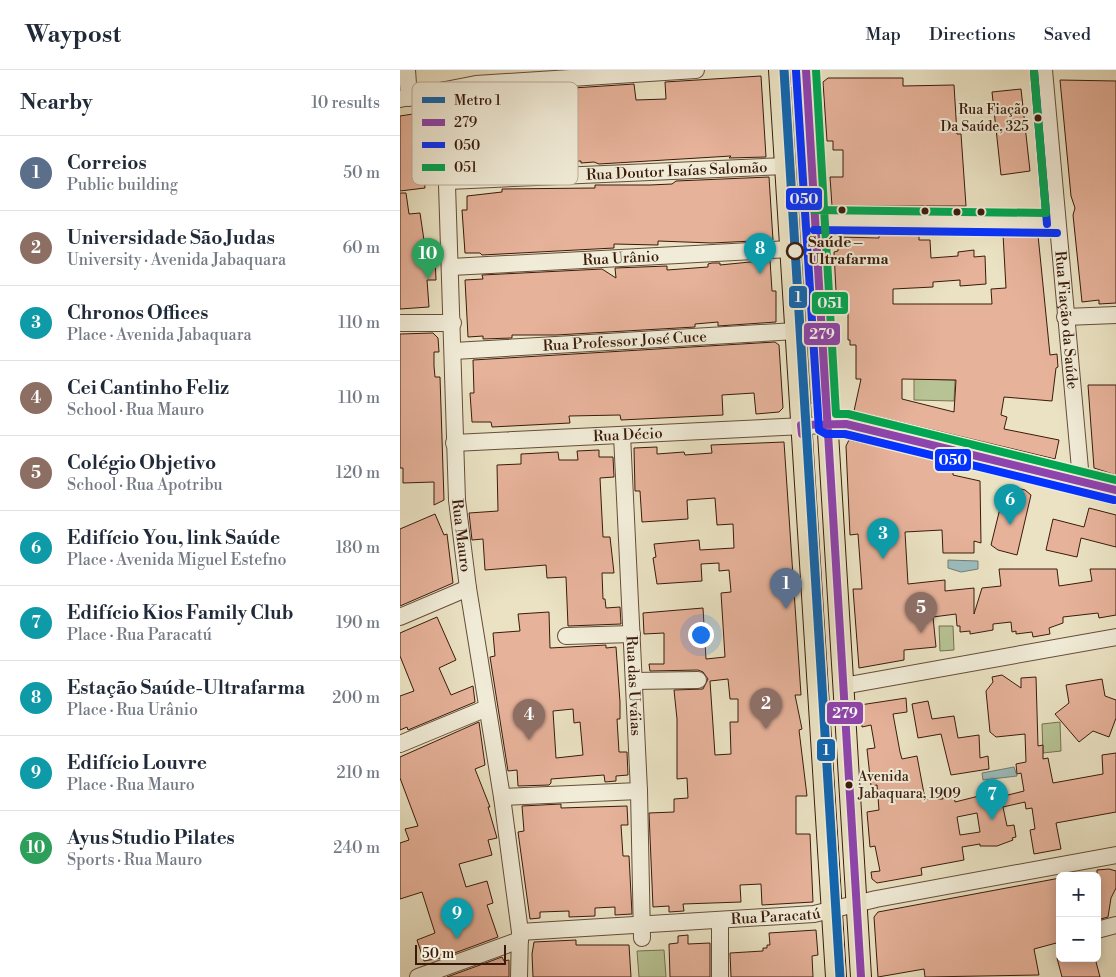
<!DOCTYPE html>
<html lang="en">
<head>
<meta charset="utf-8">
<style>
	:root { --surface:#fff; --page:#f2f2f3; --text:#1f2937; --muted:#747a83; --line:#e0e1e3; --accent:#db2777 }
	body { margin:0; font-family:"Libre Bodoni",serif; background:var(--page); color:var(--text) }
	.controls { position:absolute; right:15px; bottom:15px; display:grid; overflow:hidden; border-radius:8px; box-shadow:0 2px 12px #0003 }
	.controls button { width:45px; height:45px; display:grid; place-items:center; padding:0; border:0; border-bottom:1px solid var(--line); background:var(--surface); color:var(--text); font:25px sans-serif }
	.scale { position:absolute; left:15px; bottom:12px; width:91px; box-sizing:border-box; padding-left:5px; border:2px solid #3a1b0b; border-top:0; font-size:14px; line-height:18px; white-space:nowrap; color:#3a1b0b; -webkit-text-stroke:4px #f1ecd8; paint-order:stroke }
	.you { position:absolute; left:300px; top:564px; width:18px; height:18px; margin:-12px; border:4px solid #fff; border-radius:50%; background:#1a73e8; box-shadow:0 0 0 8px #1a73e833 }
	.badge { display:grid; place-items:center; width:32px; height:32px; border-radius:50%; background:var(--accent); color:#fff; font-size:16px; font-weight:700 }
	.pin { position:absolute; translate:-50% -41px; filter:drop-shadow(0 1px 2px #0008) }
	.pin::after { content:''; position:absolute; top:26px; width:18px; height:15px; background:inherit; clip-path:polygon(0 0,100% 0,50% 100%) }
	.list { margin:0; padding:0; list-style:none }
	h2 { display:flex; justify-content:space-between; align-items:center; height:65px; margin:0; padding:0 20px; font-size:21px }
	h2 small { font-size:16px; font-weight:400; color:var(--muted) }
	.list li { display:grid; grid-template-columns:32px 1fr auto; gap:15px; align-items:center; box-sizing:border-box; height:75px; padding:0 20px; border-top:1px solid var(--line) }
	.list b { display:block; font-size:19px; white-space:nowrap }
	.list p { margin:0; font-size:16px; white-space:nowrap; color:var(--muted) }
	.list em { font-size:16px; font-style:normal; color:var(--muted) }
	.map { position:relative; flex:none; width:716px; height:907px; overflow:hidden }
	header { display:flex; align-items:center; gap:30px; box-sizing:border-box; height:70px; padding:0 25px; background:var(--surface); border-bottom:1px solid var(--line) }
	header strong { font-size:24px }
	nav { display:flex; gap:28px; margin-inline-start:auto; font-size:18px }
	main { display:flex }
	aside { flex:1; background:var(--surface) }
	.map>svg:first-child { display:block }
</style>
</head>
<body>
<header>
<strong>Waypost</strong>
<nav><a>Map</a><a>Directions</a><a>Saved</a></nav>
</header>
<main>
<aside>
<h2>Nearby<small>10 results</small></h2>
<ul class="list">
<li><span class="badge" style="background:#5c6f8a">1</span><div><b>Correios</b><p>Public building</p></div><em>50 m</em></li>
<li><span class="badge" style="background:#8d6e63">2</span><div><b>Universidade São Judas</b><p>University · Avenida Jabaquara</p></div><em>60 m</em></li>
<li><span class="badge" style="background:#0f9aa8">3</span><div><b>Chronos Offices</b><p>Place · Avenida Jabaquara</p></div><em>110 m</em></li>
<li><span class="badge" style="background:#8d6e63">4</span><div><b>Cei Cantinho Feliz</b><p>School · Rua Mauro</p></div><em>110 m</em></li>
<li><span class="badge" style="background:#8d6e63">5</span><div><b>Colégio Objetivo</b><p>School · Rua Apotribu</p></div><em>120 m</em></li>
<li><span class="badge" style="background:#0f9aa8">6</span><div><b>Edifício You, link Saúde</b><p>Place · Avenida Miguel Estefno</p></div><em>180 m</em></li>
<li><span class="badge" style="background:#0f9aa8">7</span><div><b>Edifício Kios Family Club</b><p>Place · Rua Paracatú</p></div><em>190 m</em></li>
<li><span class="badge" style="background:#0f9aa8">8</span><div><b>Estação Saúde-Ultrafarma</b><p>Place · Rua Urânio</p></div><em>200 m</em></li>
<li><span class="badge" style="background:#0f9aa8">9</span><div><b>Edifício Louvre</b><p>Place · Rua Mauro</p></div><em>210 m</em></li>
<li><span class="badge" style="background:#2e9e5b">10</span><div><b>Ayus Studio Pilates</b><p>Sports · Rua Mauro</p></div><em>240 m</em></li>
</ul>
</aside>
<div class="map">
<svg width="716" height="907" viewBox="0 0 716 907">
	<rect width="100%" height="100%" fill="#eae2c3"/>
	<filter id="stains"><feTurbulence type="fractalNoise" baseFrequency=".004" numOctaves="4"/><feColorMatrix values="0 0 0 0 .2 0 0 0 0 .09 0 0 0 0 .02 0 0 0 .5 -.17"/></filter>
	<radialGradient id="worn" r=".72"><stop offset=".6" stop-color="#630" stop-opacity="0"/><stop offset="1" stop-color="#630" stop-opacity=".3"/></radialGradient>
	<path fill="#b7c394" stroke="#786f50" d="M396 17 416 333H410L389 18Z
		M514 309 555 310 554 331 514 330Z
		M539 556H553L554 580 540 581Z
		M660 652 661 681 643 683 642 654Z
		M264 880 266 907H239L237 881Z"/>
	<path fill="#9abcbc" stroke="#747c75" d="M548 490 578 491V499L561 502 548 498Z
		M614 697 617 706 583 710 582 703Z"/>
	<path fill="#e6b29a" stroke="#3a1b0b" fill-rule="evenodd" d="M361 6 366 87 329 88 331 86 199 94 194 92 181 93V91L150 92V95L144 97 122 98V95H107L63 97 58 50H63L62 27 94 23V26L127 24V21L234 14 236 30 266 29 265 12Z
		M428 8H503V16L554 15 557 64H561L566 136H432L430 107H443V80H433V71H427L423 12Z
		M660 10 716 11V233L699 234V230L682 232 673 145 675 138 671 126Z
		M621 19 630 101 601 105 592 22Z
		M26 42 28 44 30 76 16 79 19 108 24 107 25 118 0 121V46Z
		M369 107 373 170 312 173 258 171V175L214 174V178L82 185 80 183H65L62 140H67V126L102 122V119L195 118V115H250L272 114 276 111Z
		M0 123H6L9 144 20 143 25 177H29L30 187H35L36 210H27L29 237 0 239Z
		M479 164H519V170H530L531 188 558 186V182L574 180V187L585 186 586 214 560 216V210L533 212V217L493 219V234H592L591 219 606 218 603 164 638 165 650 285 657 284 658 297 656 298 652 331 604 327 601 345 607 347 604 359 659 370 655 389 454 341 461 309H456V275H450V270H448V240H437L434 182 438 181V167L479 168ZM502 309 556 310 554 342 502 329Z
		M370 190 372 221H376V252L318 256V252L295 254V257L156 265H112V268L83 269V266L68 267 65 210 83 209 82 205 202 199 216 208 215 198 267 196V200L308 197V194L312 193H320V195Z
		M33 263 38 268 39 282H34V296L35 307H40L44 430 34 435V412L3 413V398H0V264Z
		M375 272 379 275 383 338 379 342 356 344 354 323 322 325 323 345 221 350 220 345 169 346 170 353 92 357 91 352H72L70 323H74L73 290Z
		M688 315H716V405L694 398Z
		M449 370 553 393V405L580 411 581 473 574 471V483H543L542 460 505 462 508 514 545 510V521L574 518V544L582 518 601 516 599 499H657L659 516 692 511 690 499H716V545L699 548 698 543 663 547V553L649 558 650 564 633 567 632 562 616 564V561L612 562 611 552 593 554V560L570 564V561L560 562V556H557L556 544 533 547 536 577 504 580V590L459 598 453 519H462L458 464 450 465 446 376Z
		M384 372 401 625H395L402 659 399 660 407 726H396V764H410L413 832 362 835 361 814 340 815 341 832 283 834 284 841 269 842V836L253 837 249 743 274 742V729L288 728 287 708 277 709V649L274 620 303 619 308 609 303 602 298 600 250 601 249 594H264V563L244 564 243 543 303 538 306 589 325 587 321 523 331 522 329 500 319 501V493L301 494 302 511 257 514 253 488 256 487 254 474 299 470 300 480 334 478 333 454 317 455 315 428 287 430 288 449 242 452 240 421H235L234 378 257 377V384L284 382 285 385 312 383 311 375ZM328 609 330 629H338V652H330L331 684 315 685 310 611Z
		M199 380V387H213L214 407 200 408 203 467H210L214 503H202L203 529H205L206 538 220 537 221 554 168 556 166 507 147 508 146 495 85 500 83 469 72 470 69 443 98 441 97 395 121 394V384L158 382 159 390H178L177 381Z
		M613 417 625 420 631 425 617 485 598 480 591 475 605 418Z
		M689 438 716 445V477L681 468 677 487 646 480 653 449 684 457Z
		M35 444 44 465 47 464 53 513 0 536V459Z
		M149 542 150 578 206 575V578L216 577 220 632V649H217L219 682H227L228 705 216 706V711L205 712 204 705 151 709V713L149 715 118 716 117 700 108 701 90 587 95 586 93 563 120 561 118 544ZM173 639 174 653 180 652 183 685 156 688 153 641Z
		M37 547 56 590 39 598 51 625 73 616 75 632 8 660 7 657 0 660V626L14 621 0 586V563Z
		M602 605 621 618V608L636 607 638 676 643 675V689L648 688 653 713 703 704 702 685 716 683V742L656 753 661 779 634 784 630 760 635 759 632 738 626 739 625 732 603 737 607 756 614 755 616 767 612 768 613 770 597 776H580V774L562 777 564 790 521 798 522 805 477 813 472 809 471 802 480 801 475 776 470 777 467 742 479 740 477 715 471 716 467 679 475 678 471 655 462 657 460 635 506 628 507 642 493 644 500 682 502 689 517 686 525 729H543V723L553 721 555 732 587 724 604 722V726L624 721 621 703 617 704 616 694 626 692 625 664 596 667 590 662 586 621 593 612 592 607ZM577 743 580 762 560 765 557 747Z
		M702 609 705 626 716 630V648L709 667 693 661 679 672 655 644 669 633 666 615Z
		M528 631 532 649 554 646 558 668 579 665 580 688 588 686 589 699 551 705 541 664 518 668 512 634Z
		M79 652 85 695 75 699 90 737H88L97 768 88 770 92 785 59 794 66 817 87 811 93 833 87 835 98 867 41 888 24 891 17 870 35 863 22 822 0 829V773L9 770 5 759 18 756 0 708V687Z
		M161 734V738L227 736 228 755H221L223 786H229L232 844 215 845V837L195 838V846L169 847V841L140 842V848L130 849 118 762 124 761 122 736Z
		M709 799 716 801V818L711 828 708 847 697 850V800Z
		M660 808V872L634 879 639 905 525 907 524 899 478 907 474 847 478 842Z
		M416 860 418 885 412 886 413 907H331L330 883 363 881V878H367V875H370L369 863Z
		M288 865V874L310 873V907H270L269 874 278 873V866Z
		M176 870V875H229L231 907H133L132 884 134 872Z
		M102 887 104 891 109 890V907H47Z
		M657 888H695L700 907H662Z"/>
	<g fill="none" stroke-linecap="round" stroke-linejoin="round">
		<defs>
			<g id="minor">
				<path d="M7 0 9 28"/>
				<path id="s1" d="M644 0 681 410"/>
				<path id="s2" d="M44 20 57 430 68 518 102 727 120 862 119 907"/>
				<path d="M0 29 76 14 296 0"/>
				<path id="s3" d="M48 111 385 96"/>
				<path d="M414 150 657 153"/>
				<path id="s4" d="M51 197 390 179"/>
				<path d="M665 247 716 245"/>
				<path d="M0 253H53"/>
				<path id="s5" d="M54 281 396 261"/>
				<path id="s6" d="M222 365 239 721 242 868"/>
				<path id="s7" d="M54 373 446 354 716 420"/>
				<path d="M0 547 68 518"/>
				<path d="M166 566 232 564"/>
				<path d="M234 611 298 610"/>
				<path d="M443 616 716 567"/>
				<path d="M0 674 87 638"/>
				<path d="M102 727 239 721"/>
				<path d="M320 851V907"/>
				<path d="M697 860 716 855"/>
				<path id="s8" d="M120 862 414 844 476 829 716 785"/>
				<path d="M18 907 120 870"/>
			</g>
			<path id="major" d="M379 0 436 907
				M406 0 461 907"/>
		</defs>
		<use href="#minor" stroke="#664d39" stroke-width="18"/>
		<use href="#major" stroke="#3a1b0b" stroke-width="22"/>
		<use href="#minor" stroke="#f1ecd8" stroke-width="16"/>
		<use href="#major" stroke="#eae2c3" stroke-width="20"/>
		<defs>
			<path id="bus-1" d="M406 0 461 907
				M402 364 401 355 446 354 716 420"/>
			<path id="bus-2" d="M396 1 419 360 426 364H445L714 430
				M634 1 647 154
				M414 160 657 163"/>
			<path id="bus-3" d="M416 0 436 344H448L716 410
				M414 140 646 143 634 1"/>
		</defs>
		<use href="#bus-1" stroke="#f1ecd8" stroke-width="11"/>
		<use href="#bus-2" stroke="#f1ecd8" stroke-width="11"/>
		<use href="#bus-3" stroke="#f1ecd8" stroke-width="11"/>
		<use href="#bus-1" stroke="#8e44ad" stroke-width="8"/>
		<use href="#bus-2" stroke="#0432ff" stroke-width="8"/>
		<use href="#bus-3" stroke="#00a651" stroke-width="8"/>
		<defs>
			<path id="metro-1" d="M384 0 440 907"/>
		</defs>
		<use href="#metro-1" stroke="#f1ecd8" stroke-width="12"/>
		<use href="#metro-1" stroke="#1266af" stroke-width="9"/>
	</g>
	<g fill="#3a1b0b" stroke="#f1ecd8" stroke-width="2">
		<circle cx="638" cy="48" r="4.5"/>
		<circle cx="442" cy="140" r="4.5"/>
		<circle cx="525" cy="141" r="4.5"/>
		<circle cx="557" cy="142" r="4.5"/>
		<circle cx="581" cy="142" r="4.5"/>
		<circle cx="449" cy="715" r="4.5"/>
	</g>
	<circle fill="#f1ecd8" stroke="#3a1b0b" stroke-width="2.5" cx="395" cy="181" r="8"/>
	<g text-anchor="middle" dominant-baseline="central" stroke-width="4" stroke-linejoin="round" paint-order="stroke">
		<g font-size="14" fill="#3a1b0b" stroke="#f1ecd8" text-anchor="end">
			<text x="629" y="40">Rua Fiação<tspan x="629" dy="17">Da Saúde, 325</tspan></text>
			<text x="458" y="707" text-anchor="start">Avenida<tspan x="458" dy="17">Jabaquara, 1909</tspan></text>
		</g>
		<g font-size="15" fill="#3a1b0b" stroke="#f1ecd8">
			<text stroke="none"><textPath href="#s3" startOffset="229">Rua Doutor Isaías Salomão</textPath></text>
			<text stroke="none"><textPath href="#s4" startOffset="170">Rua Urânio</textPath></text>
			<text stroke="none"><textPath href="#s1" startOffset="251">Rua Fiação da Saúde</textPath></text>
			<text stroke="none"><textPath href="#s5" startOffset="171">Rua Professor José Cuce</textPath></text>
			<text stroke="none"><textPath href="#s7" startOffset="174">Rua Décio</textPath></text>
			<text stroke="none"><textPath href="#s2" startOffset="446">Rua Mauro</textPath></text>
			<text stroke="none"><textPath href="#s6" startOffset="251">Rua das Uváias</textPath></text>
			<text stroke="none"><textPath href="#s8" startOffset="256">Rua Paracatú</textPath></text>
		</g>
		<g font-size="15" font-weight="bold" fill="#3a1b0b" stroke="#f1ecd8" text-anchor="start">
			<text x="408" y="172">Saúde –<tspan x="408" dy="17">Ultrafarma</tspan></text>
		</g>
	</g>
	<rect x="12" y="12" width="166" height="103" rx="8" fill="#f1ecd8" stroke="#baad9a" stroke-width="1"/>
	<rect x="22" y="27" width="23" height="6" fill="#1266af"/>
	<rect x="22" y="49" width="23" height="7" fill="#8e44ad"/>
	<rect x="22" y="72" width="23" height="6" fill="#0432ff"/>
	<rect x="22" y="94" width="23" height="7" fill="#00a651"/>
	<g font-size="14" fill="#3a1b0b">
		<text x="54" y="35">Metro 1</text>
		<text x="54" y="57">279</text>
		<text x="54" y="80">050</text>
		<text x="54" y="102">051</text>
	</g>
	<g stroke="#f1ecd8" stroke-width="2">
		<rect x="385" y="117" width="38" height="24" rx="5" fill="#0432ff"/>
		<rect x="388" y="215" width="20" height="24" rx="5" fill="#1266af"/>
		<rect x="411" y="221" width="38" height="24" rx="5" fill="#00a651"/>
		<rect x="403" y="252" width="38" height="24" rx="5" fill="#8e44ad"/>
		<rect x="534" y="378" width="38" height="24" rx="5" fill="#0432ff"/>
		<rect x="426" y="631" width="38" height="24" rx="5" fill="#8e44ad"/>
		<rect x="416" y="668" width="20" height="24" rx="5" fill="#1266af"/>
	</g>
	<g font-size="14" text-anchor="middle" font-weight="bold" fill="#fff">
		<text x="404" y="134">050</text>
		<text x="398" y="232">1</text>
		<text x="430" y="238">051</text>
		<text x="422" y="269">279</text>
		<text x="553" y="395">050</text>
		<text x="445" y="648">279</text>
		<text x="426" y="685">1</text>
	</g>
	<rect width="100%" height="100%" filter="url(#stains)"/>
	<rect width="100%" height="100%" fill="url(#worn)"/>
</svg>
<div class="controls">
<button>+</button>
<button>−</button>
</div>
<div class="scale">50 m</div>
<div class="you"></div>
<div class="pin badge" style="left:386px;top:539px;background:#5c6f8a">1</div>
<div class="pin badge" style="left:366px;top:659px;background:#8d6e63">2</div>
<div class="pin badge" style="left:483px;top:489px;background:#0f9aa8">3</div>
<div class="pin badge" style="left:129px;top:670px;background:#8d6e63">4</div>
<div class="pin badge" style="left:521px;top:563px;background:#8d6e63">5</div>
<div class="pin badge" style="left:610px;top:455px;background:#0f9aa8">6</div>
<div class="pin badge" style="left:592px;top:750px;background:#0f9aa8">7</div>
<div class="pin badge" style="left:360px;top:204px;background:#0f9aa8">8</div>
<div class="pin badge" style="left:57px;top:869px;background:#0f9aa8">9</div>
<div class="pin badge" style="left:28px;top:209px;background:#2e9e5b">10</div>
</div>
</main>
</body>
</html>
